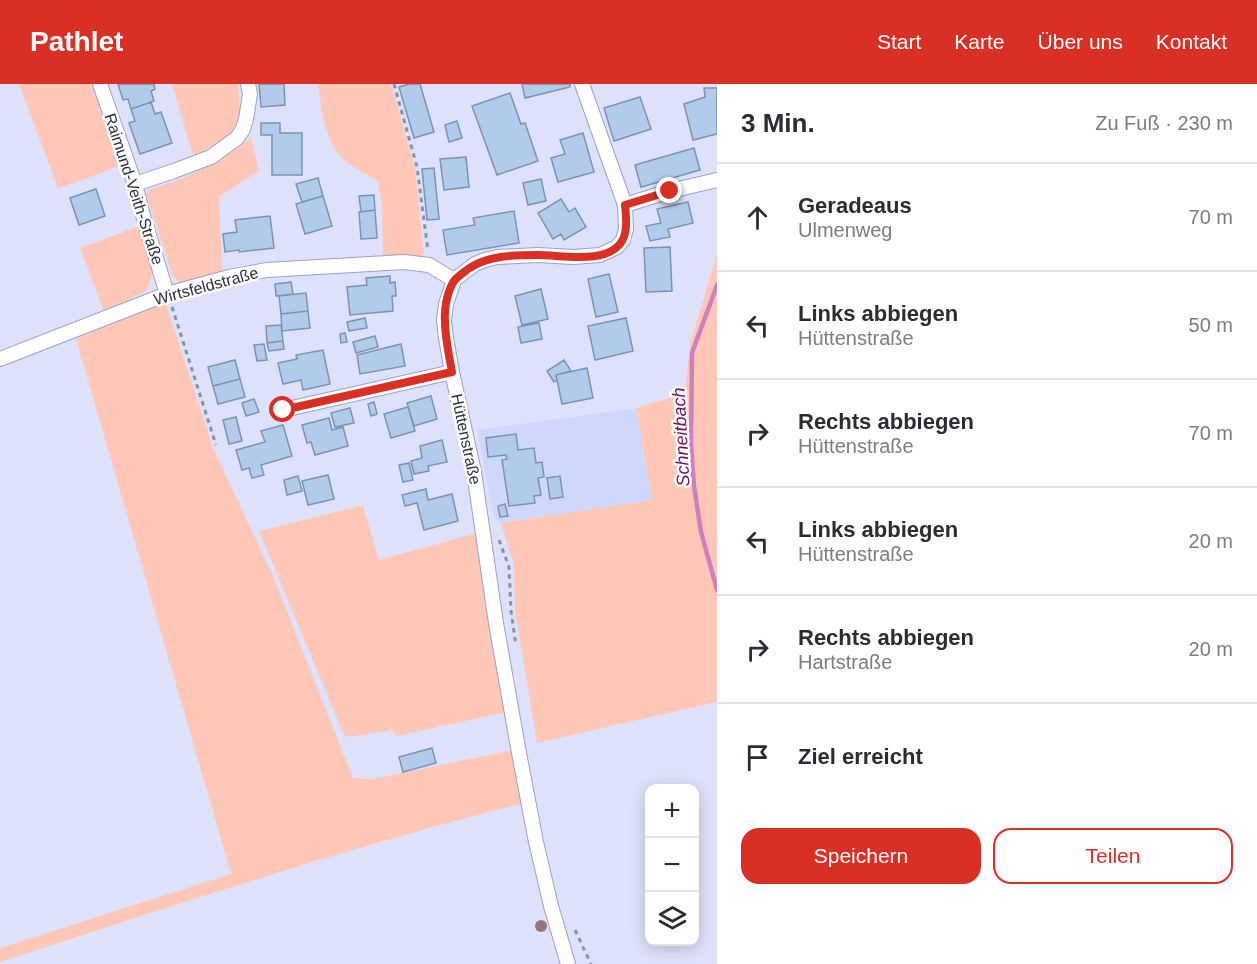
<!DOCTYPE html>
<html lang="de">
<head>
<meta charset="utf-8">
<style>
	:root { --surface:#fff; --page:#f7f7f7; --text:#2b2b33; --muted:#7c7c81; --line:#e1e1e2; --accent:#d93025 }
	body { margin:0; font-family:Arial,sans-serif; background:var(--page); color:var(--text) }
	.controls { position:absolute; right:18px; bottom:18px; display:grid; overflow:hidden; border-radius:12px; box-shadow:0 3px 15px #0003 }
	.controls button { width:54px; height:54px; display:grid; place-items:center; padding:0; border:0; border-bottom:2px solid var(--line); background:var(--surface); color:var(--text); font:30px sans-serif }
	.stop { position:absolute; width:18px; height:18px; margin:-14px; border:4px solid #d93025; border-radius:50%; background:#fff }
	.stop.end { background:#d93025; border-color:#fff; box-shadow:0 2px 6px #0008 }
	.list { margin:0; padding:0; list-style:none }
	h2 { display:flex; justify-content:space-between; align-items:center; height:78px; margin:0; padding:0 24px; font-size:26px }
	h2 small { font-size:20px; font-weight:400; color:var(--muted) }
	.list li { display:grid; grid-template-columns:39px 1fr auto; gap:18px; align-items:center; box-sizing:border-box; height:108px; padding:0 24px; border-top:2px solid var(--line) }
	.list b { display:block; font-size:22px; white-space:nowrap }
	.list p { margin:0; font-size:20px; white-space:nowrap; color:var(--muted) }
	.list em { font-size:20px; font-style:normal; color:var(--muted) }
	.actions { display:flex; gap:12px; padding:18px 24px }
	.actions a { flex:1; padding:14px 0; border:2px solid var(--accent); border-radius:18px; text-align:center; font-size:21px; color:var(--accent) }
	.actions .main { background:var(--accent); color:#fff }
	.icon { flex:none; width:33px; height:33px; fill:none; stroke:currentColor; stroke-width:2; stroke-linecap:round; stroke-linejoin:round }
	.map { position:relative; flex:none; width:717px; height:880px; overflow:hidden }
	header { display:flex; align-items:center; gap:36px; box-sizing:border-box; height:84px; padding:0 30px; background:var(--accent); color:#fff }
	header strong { font-size:28px }
	nav { display:flex; gap:33px; margin-inline-start:auto; font-size:21px }
	main { display:flex }
	aside { flex:1; background:var(--surface) }
	.map>svg:first-child { display:block }
</style>
</head>
<body>
<header>
<strong>Pathlet</strong>
<nav><a>Start</a><a>Karte</a><a>Über uns</a><a>Kontakt</a></nav>
</header>
<main>
<div class="map">
<svg width="717" height="880" viewBox="0 0 717 880">
	<rect width="100%" height="100%" fill="#dde2fa"/>
	<path fill="#d0d7fc" d="M636 324 652 417 501 439 494 434 477 346Z"/>
	<path fill="#fec7b8" d="M19 0H91L119 82 58 105Z
		M172 0H238L240 25 237 43 224 56 193 72Z
		M318 0H391L415 84 424 172 383 173 382 119 377 97C366 90 353 84 344 76 324 57 322 26 318 0Z
		M251 54 259 87 219 113 222 188 181 199 173 193 146 110 149 106 183 94 216 79Z
		M139 142 154 187 146 207 104 228 80 164Z
		M717 170V618L537 659 515 526 514 481 501 439 652 416 636 324 685 309 690 260Z
		M165 217 213 364 273 492 353 694 374 695 512 666 521 720C345 764 173 822 0 878V864L231 790 76 255Z
		M363 421 379 476 477 449 507 628 396 652 392 646 350 653 344 651 259 447Z"/>
	<g fill="none" stroke-linecap="round" stroke-linejoin="round">
		<path stroke="#cf80bc" stroke-width="4.5" d="M717 201 692 269 691 360 694 402 701 448 717 506"/>
	</g>
	<path fill="#b2cbed" stroke="#7b92b2" stroke-width="1.5" d="M118 0H154L155 5 151 7 154 17 131 25 128 15 123 16Z
		M259 0H284L285 21 261 23Z
		M409 0H420L434 48 414 54 399 3Z
		M522 0H570V3L525 14Z
		M704 4H717V50L693 56 684 20 705 13Z
		M510 9 521 40 525 39 538 77 497 91 472 22Z
		M640 13 651 45 614 57 604 24Z
		M151 18 155 30 161 28 172 59 140 70 129 39 135 37 131 25Z
		M457 37 462 54 449 58 445 41Z
		M261 39H280V49H302V91H272V51H261Z
		M583 49 594 88 558 98 551 74 565 70 560 56Z
		M694 64 700 86 641 103 635 81Z
		M466 73 469 103 444 106 440 75Z
		M434 84 439 135 427 136 422 85Z
		M318 94 323 112 302 118 296 100Z
		M541 95 546 117 528 121 523 99Z
		M96 105 105 132 79 141 70 114Z
		M374 111 375 126 361 128 359 112Z
		M323 112 332 142 305 150 296 120Z
		M561 115 569 128 575 124 586 143 564 156 561 150 553 155 538 129Z
		M688 118 693 139 668 145 670 153 650 157 646 142 661 139 657 125Z
		M375 126 377 154 361 155 359 128Z
		M514 127 519 159 447 171 443 146 475 141 473 134Z
		M270 132 274 164 239 168V166L225 168 223 150 237 148 235 136Z
		M670 163 672 207 646 208 644 164Z
		M609 190 618 228 596 233 588 195Z
		M390 192V199L395 198 396 212H392L393 227 350 231 347 203 367 201 366 194Z
		M291 198 293 210 276 212 275 200Z
		M541 205 548 235 522 241 515 212Z
		M306 209 308 227 281 230 279 212Z
		M308 227 310 244 282 247 281 230Z
		M365 234 367 244 349 247 347 238Z
		M626 234 633 267 595 276 588 242Z
		M539 239 542 255 521 259 518 243Z
		M281 241 283 257 267 259 266 242Z
		M345 249 347 258 341 259 340 250Z
		M375 252 378 263 356 269 353 258Z
		M283 257 284 265 269 267 267 259Z
		M264 260 267 276 257 277 254 261Z
		M401 260 405 282 360 290 357 271Z
		M323 266 330 300 303 306 301 296 283 300 278 279 297 275 296 271Z
		M235 276 240 295 213 302 208 283Z
		M564 276 571 287 556 291 557 296 554 298 547 287Z
		M587 284 593 314 562 320 556 291Z
		M240 295 245 313 218 320 213 302Z
		M431 312 437 335 414 342 407 319Z
		M254 315 259 328 246 332 242 319Z
		M374 318 377 330 371 332 368 320Z
		M408 323 415 347 391 354 384 330Z
		M350 324 354 339 335 343 331 329Z
		M236 333 242 357 229 360 223 336Z
		M329 334 332 346 343 343 348 362 315 371 311 358 307 359 302 341Z
		M283 341 292 372 261 381 264 391 252 394 249 384 242 386 236 366 265 358 261 347Z
		M516 350 518 366 534 364 536 379 542 378 544 393 538 394 541 411 534 412 535 419 509 422 502 376 507 375 506 371 488 373 486 354Z
		M442 356 447 378 428 382 429 387 414 390 411 377 422 374 420 362Z
		M409 379 413 396 403 398 399 381Z
		M328 391 334 415 308 421 302 397Z
		M298 392 302 407 287 411 284 396Z
		M560 392 563 413 550 415 547 394Z
		M426 405 428 416 452 410 458 437 424 446 417 419 405 422 402 411Z
		M505 420 508 432 500 433 498 422Z
		M432 664 436 679 403 688 399 673Z"/>
	<g fill="none" stroke-linecap="round" stroke-linejoin="round">
		<defs>
			<path id="minor" d="M100 0 135 100 142 128 167 210
				M135 100 174 87 211 73 237 54 243 45 246 35 250 10 248 0
				M625 121 670 107 717 96
				M0 275 167 210 229 193 267 186 404 178 429 181 454 196
				M283 326 452 288
				M568 880 551 822 536 758 519 669 496 539 474 388 452 288 446 254 444 236 446 220 454 196 475 180 485 176 497 173 538 171 573 173 600 171 617 163 623 156 626 145 625 121 582 0"/>
		</defs>
		<use href="#minor" stroke="#9aa1c6" stroke-width="16"/>
		<path stroke="#8c90a4" stroke-width="3" stroke-dasharray="4.5 4.5" stroke-linecap="butt" d="M394 0 417 83 428 167
			M172 223 216 361
			M499 456 509 483 511 527 516 561
			M575 846 591 880"/>
		<use href="#minor" stroke="#fff" stroke-width="14"/>
	</g>
	<circle fill="#957778" cx="541" cy="842" r="6"/>
	<g fill="none" stroke-linecap="round" stroke-linejoin="round">
		<path stroke="#d93025" stroke-width="8" d="M283 326 452 288C449 271 445 254 445 237 444 225 447 208 454 197 457 193 463 189 468 185 488 171 515 171 539 171 562 171 608 181 622 157 628 147 626 132 625 121L670 107"/>
	</g>
	<g text-anchor="middle" dominant-baseline="central" stroke-width="5" stroke-linejoin="round" paint-order="stroke">
		<g font-size="16" fill="#2d303f" stroke="#fff">
			<text transform="translate(134 105) rotate(72)">Raimund-Veith-Straße</text>
			<text transform="translate(206 202) rotate(-15)">Wirtsfeldstraße</text>
			<text transform="translate(466 355) rotate(78)">Hüttenstraße</text>
		</g>
		<g font-size="18" font-style="italic" fill="#701060" stroke="#fff">
			<text transform="translate(681 353) rotate(-93)">Schneitbach</text>
		</g>
	</g>
</svg>
<div class="controls">
<button>+</button>
<button>−</button>
<button><svg class="icon" aria-label="layers" viewBox="0 0 24 24"><path d="M12 4l9 5-9 5-9-5zM3 14l9 5 9-5"/></svg></button>
</div>
<div class="stop" style="left:283px;top:326px"></div>
<div class="stop end" style="left:670px;top:107px"></div>
</div>
<aside>
<h2>3 Min.<small>Zu Fuß · 230 m</small></h2>
<ul class="list">
<li><svg class="icon" aria-label="ahead" viewBox="0 0 24 24"><path d="M12 20V5M6 11l6-6 6 6"/></svg><div><b>Geradeaus</b><p>Ulmenweg</p></div><em>70 m</em></li>
<li><svg class="icon" aria-label="left" viewBox="0 0 24 24"><path d="M17 20v-9H6M10 6l-5 5 5 5"/></svg><div><b>Links abbiegen</b><p>Hüttenstraße</p></div><em>50 m</em></li>
<li><svg class="icon" aria-label="right" viewBox="0 0 24 24"><path d="M7 20v-9h11M14 6l5 5-5 5"/></svg><div><b>Rechts abbiegen</b><p>Hüttenstraße</p></div><em>70 m</em></li>
<li><svg class="icon" aria-label="left" viewBox="0 0 24 24"><path d="M17 20v-9H6M10 6l-5 5 5 5"/></svg><div><b>Links abbiegen</b><p>Hüttenstraße</p></div><em>20 m</em></li>
<li><svg class="icon" aria-label="right" viewBox="0 0 24 24"><path d="M7 20v-9h11M14 6l5 5-5 5"/></svg><div><b>Rechts abbiegen</b><p>Hartstraße</p></div><em>20 m</em></li>
<li><svg class="icon" aria-label="arrive" viewBox="0 0 24 24"><path d="M6 21V4h12l-3 4 3 4H6"/></svg><div><b>Ziel erreicht</b></div></li>
</ul>
<div class="actions"><a class="main">Speichern</a><a>Teilen</a></div>
</aside>
</main>
</body>
</html>
